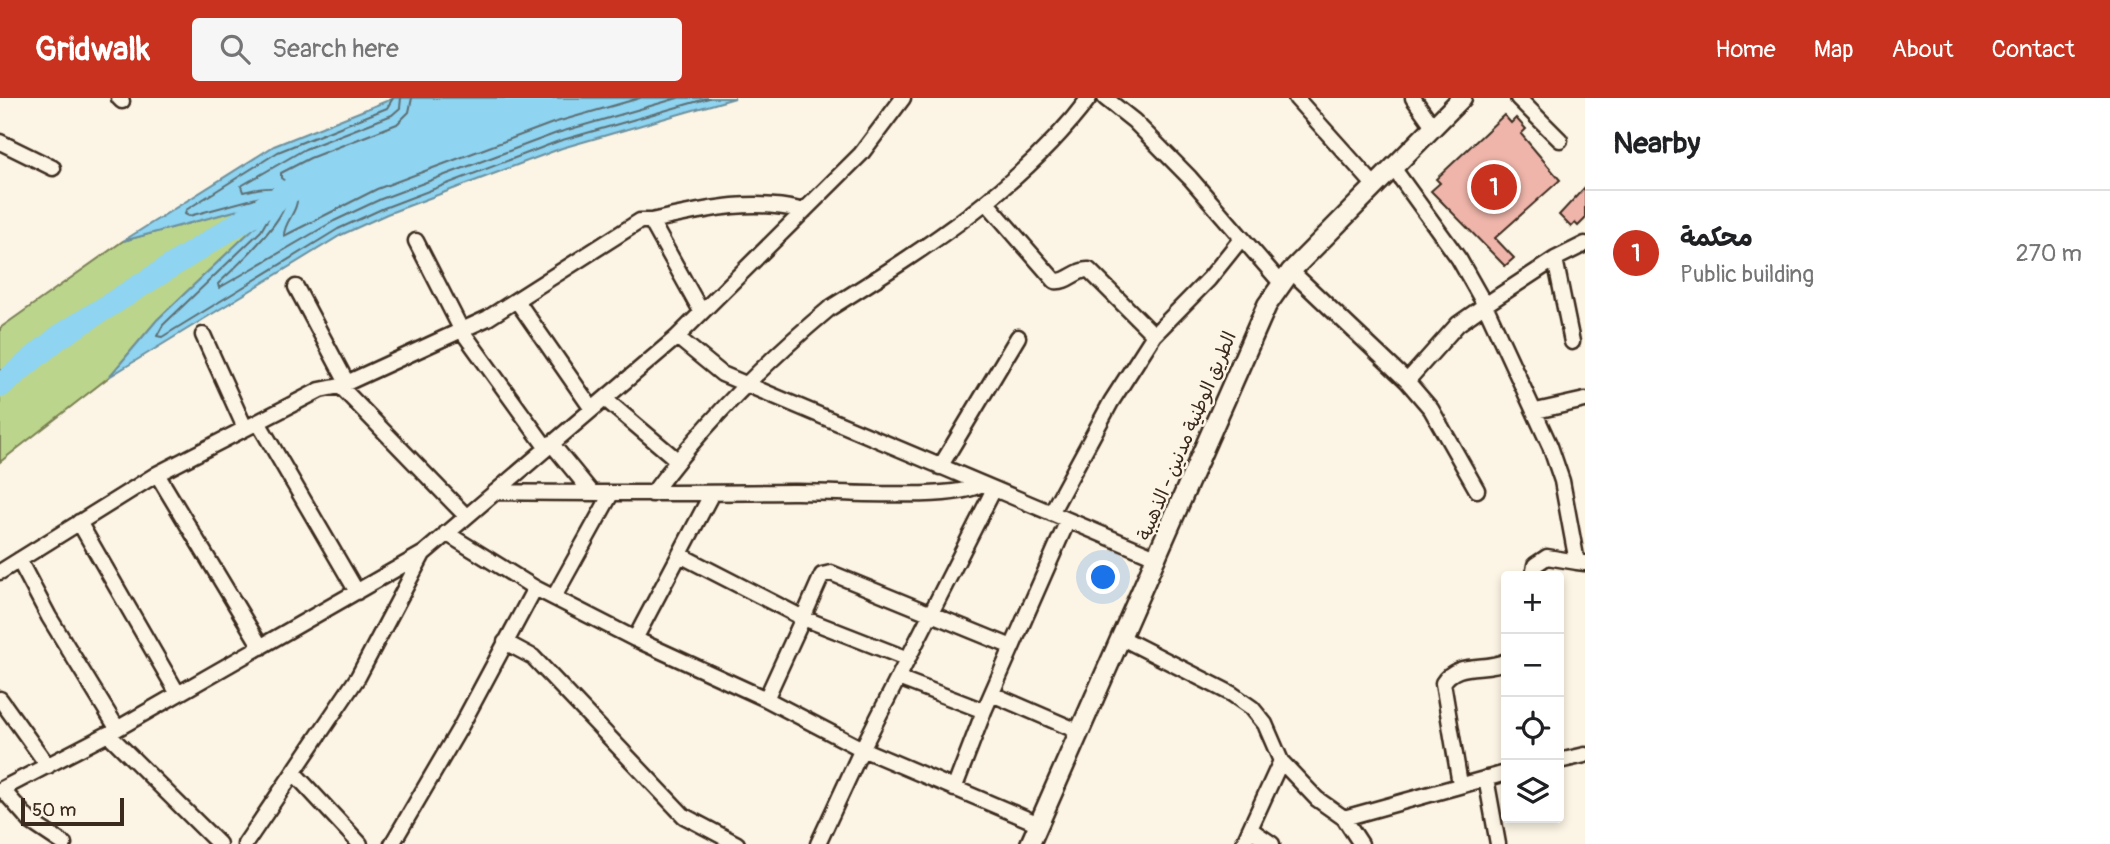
<!DOCTYPE html>
<html lang="en">
<head>
<meta charset="utf-8">
<style>
	:root { --surface:#fff; --page:#f6f6f6; --text:#202124; --muted:#757577; --line:#e0e0e0; --accent:#c8321e }
	body { margin:0; font-family:Pangolin,"Playpen Sans Arabic",sans-serif; background:var(--page); color:var(--text) }
	.controls { position:absolute; right:21px; bottom:21px; display:grid; overflow:hidden; border-radius:7px; box-shadow:0 4px 10px #0003 }
	.controls button { width:63px; height:63px; display:grid; place-items:center; padding:0; border:0; border-bottom:2px solid var(--line); background:var(--surface); color:var(--text); font:35px sans-serif }
	.scale { position:absolute; left:21px; bottom:18px; width:103px; box-sizing:border-box; padding-left:7px; border:4px solid #3b2a1e; border-top:0; font-size:19px; line-height:24px; white-space:nowrap; color:#3b2a1e; -webkit-text-stroke:5px #fcf5e5; paint-order:stroke }
	.you { position:absolute; left:1104px; top:480px; width:24px; height:24px; margin:-18px; border:5px solid #fff; border-radius:50%; background:#1a73e8; box-shadow:0 0 0 10px #1a73e833 }
	.badge { display:grid; place-items:center; width:46px; height:46px; border-radius:50%; background:var(--accent); color:#fff; font-size:23px; font-weight:700 }
	.pin { position:absolute; translate:-50% -50%; border:4px solid #fff; box-shadow:0 2px 7px #0006 }
	.list { margin:0; padding:0; list-style:none }
	h2 { display:flex; justify-content:space-between; align-items:center; height:91px; margin:0; padding:0 28px; font-size:30px }
	h2 small { font-size:23px; font-weight:400; color:var(--muted) }
	.list li { display:grid; grid-template-columns:46px 1fr auto; gap:21px; align-items:center; box-sizing:border-box; height:126px; padding:0 28px; border-top:2px solid var(--line) }
	.list b { display:block; font-size:26px; white-space:nowrap }
	.list p { margin:0; font-size:23px; white-space:nowrap; color:var(--muted) }
	.list em { font-size:23px; font-style:normal; color:var(--muted) }
	.icon { flex:none; width:38px; height:38px; fill:none; stroke:currentColor; stroke-width:2; stroke-linecap:round; stroke-linejoin:round }
	.map { position:relative; flex:none; width:1585px; height:746px; overflow:hidden }
	header { display:flex; align-items:center; gap:42px; box-sizing:border-box; height:98px; padding:0 35px; background:var(--accent); color:#fff }
	header strong { font-size:33px }
	nav { display:flex; gap:38px; margin-inline-start:auto; font-size:24px }
	.search { width:490px; height:63px; background:var(--page); display:flex; align-items:center; gap:18px; box-sizing:border-box; padding:0 24px; border-radius:7px; color:var(--muted); font-size:26px }
	main { display:flex }
	aside { flex:1; background:var(--surface) }
	.map>svg:first-child { display:block }
</style>
</head>
<body>
<header>
<strong>Gridwalk</strong>
<div class="search"><svg class="icon" aria-label="search" viewBox="0 0 24 24"><circle cx="10" cy="10" r="6"/><path d="M15 15l6 6"/></svg>Search here</div>
<nav><a>Home</a><a>Map</a><a>About</a><a>Contact</a></nav>
</header>
<main>
<div class="map">
<svg width="1585" height="746" viewBox="0 0 1585 746">
	<rect width="100%" height="100%" fill="#fcf5e5"/>
	<filter id="ink" filterUnits="userSpaceOnUse"><feTurbulence type="fractalNoise" baseFrequency=".0143" numOctaves="2"/><feDisplacementMap in="SourceGraphic" scale="14" xChannelSelector="R" yChannelSelector="G"/><feConvolveMatrix kernelMatrix="1 2 1 2 8 2 1 2 1" color-interpolation-filters="sRGB"/></filter>
	<g filter="url(#ink)">
		<path fill="#bbd58c" stroke="#7b8055" stroke-width="2" d="M273 102 256 128 157 222 109 279 0 364V230L123 143Z"/>
		<path fill="#8fd4f1" stroke="#6d909d" stroke-width="2" d="M394 0H735L562 50 387 116 341 137 109 279 157 222 256 128 272 103 123 143 274 48Z"/>
		<g fill="none" stroke-linecap="round" stroke-linejoin="round">
			<path stroke="#5d6e72" stroke-width="2" d="M393 0 387 10 278 54 186 112 185 116 189 118 268 97 274 98 277 105 261 133 163 227 157 238 162 239 338 131 384 110 559 43 709 0
				M401 0 400 10 392 17 305 51 241 88 243 94C344 69 240 165 218 186L219 190 334 123 381 101 557 35 678 0
				M412 0 409 14 397 26 310 60 281 75V80C316 104 283 118 284 138L377 91 553 25 640 0"/>
			<path stroke="#8fd4f1" stroke-width="24" d="M0 288 59 239 301 86"/>
		</g>
		<path fill="#efb5aa" stroke="#3b2a1e" stroke-width="2" d="M1504 17 1511 25 1516 20 1526 31 1521 36 1560 82 1495 140 1514 160 1505 168 1431 93 1440 85 1436 81Z
			M1585 89V121L1578 128 1575 125 1571 129 1559 117Z"/>
		<g fill="none" stroke-linecap="round" stroke-linejoin="round">
			<defs>
				<path id="minor" d="M119 0 122 3
					M1105 0 1134 23 1190 80 1281 185
					M1296 0 1375 88
					M1413 0 1433 28
					M1518 0 1560 42
					M0 44 53 70
					M1394 71 1459 161 1485 207 1555 161 1585 146
					M987 105 1055 183C1068 185 1076 171 1089 172L1154 237
					M651 123C702 112 752 99 804 113
					M416 143 462 233 546 349
					M1555 161 1572 244
					M1291 173 1407 283 1431 311 1477 392
					M296 189 347 285
					M517 203 592 311
					M203 237 245 330
					M677 239 722 276 1158 460
					M1407 283 1458 226 1485 207 1550 348 1562 383 1577 464 1585 465
					M340 288 466 418
					M605 301 677 362
					M1536 313 1585 302
					M551 345 592 395
					M940 369 1018 239
					M157 376 261 549
					M495 394C594 396 693 395 792 394 831 393 956 404 981 386
					M652 396C703 327 764 265 830 210 924 151 1022 90 1089 0
					M1051 415 1111 304 1154 237 1209 181 1241 141
					M79 424 178 596
					M446 435 535 490 635 541 766 601 862 651 1039 726
					M680 457 803 520 822 477 831 475 1012 549
					M19 462 49 519 117 630
					M0 474 157 376 258 324
					M1533 478 1535 467 1547 459 1577 464
					M357 494 258 324 320 292 340 288 488 220 640 123H651L701 213
					M554 499 611 396
					M1122 540 1232 596 1252 610 1265 626 1281 663 1317 701 1344 720 1361 746
					M635 541 711 397
					M505 544 533 559 684 718 737 746
					M898 580 984 613
					M992 596 1080 634
					M0 601 48 668
					M766 601 803 520 908 561
					M108 636 219 746
					M1559 663 1585 657
					M295 676 360 746
					M1486 680 1498 746
					M1460 686 1443 585C1457 562 1485 574 1506 563
					M2 691 31 724 64 746
					M954 691 984 613 1068 422
					M0 692 108 636 424 455 677 239 861 56 903 0
					M1344 720 1506 675
					M1250 731 1272 746
					M245 746 358 579 423 456
					M392 746 461 628 535 490
					M818 746 862 651 994 391
					M1243 746 1281 663"/>
				<path id="major" d="M1030 746 1267 207 1291 173 1462 0"/>
			</defs>
			<use href="#minor" stroke="#3b2a1e" stroke-width="19"/>
			<use href="#major" stroke="#3b2a1e" stroke-width="23"/>
			<use href="#minor" stroke="#fcf5e5" stroke-width="14"/>
			<use href="#major" stroke="#fcf5e5" stroke-width="18"/>
		</g>
	</g>
	<g text-anchor="middle" dominant-baseline="central" stroke-width="5" stroke-linejoin="round" paint-order="stroke">
		<g font-size="19" fill="#3b2a1e" stroke="#fcf5e5">
			<text transform="translate(1187 338) rotate(-67)">الطريق الوطنية مدنين - الذهيبة</text>
		</g>
	</g>
</svg>
<div class="controls">
<button>+</button>
<button>−</button>
<button><svg class="icon" aria-label="locate" viewBox="0 0 24 24"><circle cx="12" cy="12" r="6"/><path d="M12 2v4M12 18v4M2 12h4M18 12h4"/></svg></button>
<button><svg class="icon" aria-label="layers" viewBox="0 0 24 24"><path d="M12 4l9 5-9 5-9-5zM3 14l9 5 9-5"/></svg></button>
</div>
<div class="scale">50 m</div>
<div class="you"></div>
<div class="pin badge" style="left:1494px;top:89px">1</div>
</div>
<aside>
<h2>Nearby<small></small></h2>
<ul class="list">
<li><span class="badge">1</span><div><b>محكمة</b><p>Public building</p></div><em>270 m</em></li>
</ul>
</aside>
</main>
</body>
</html>
